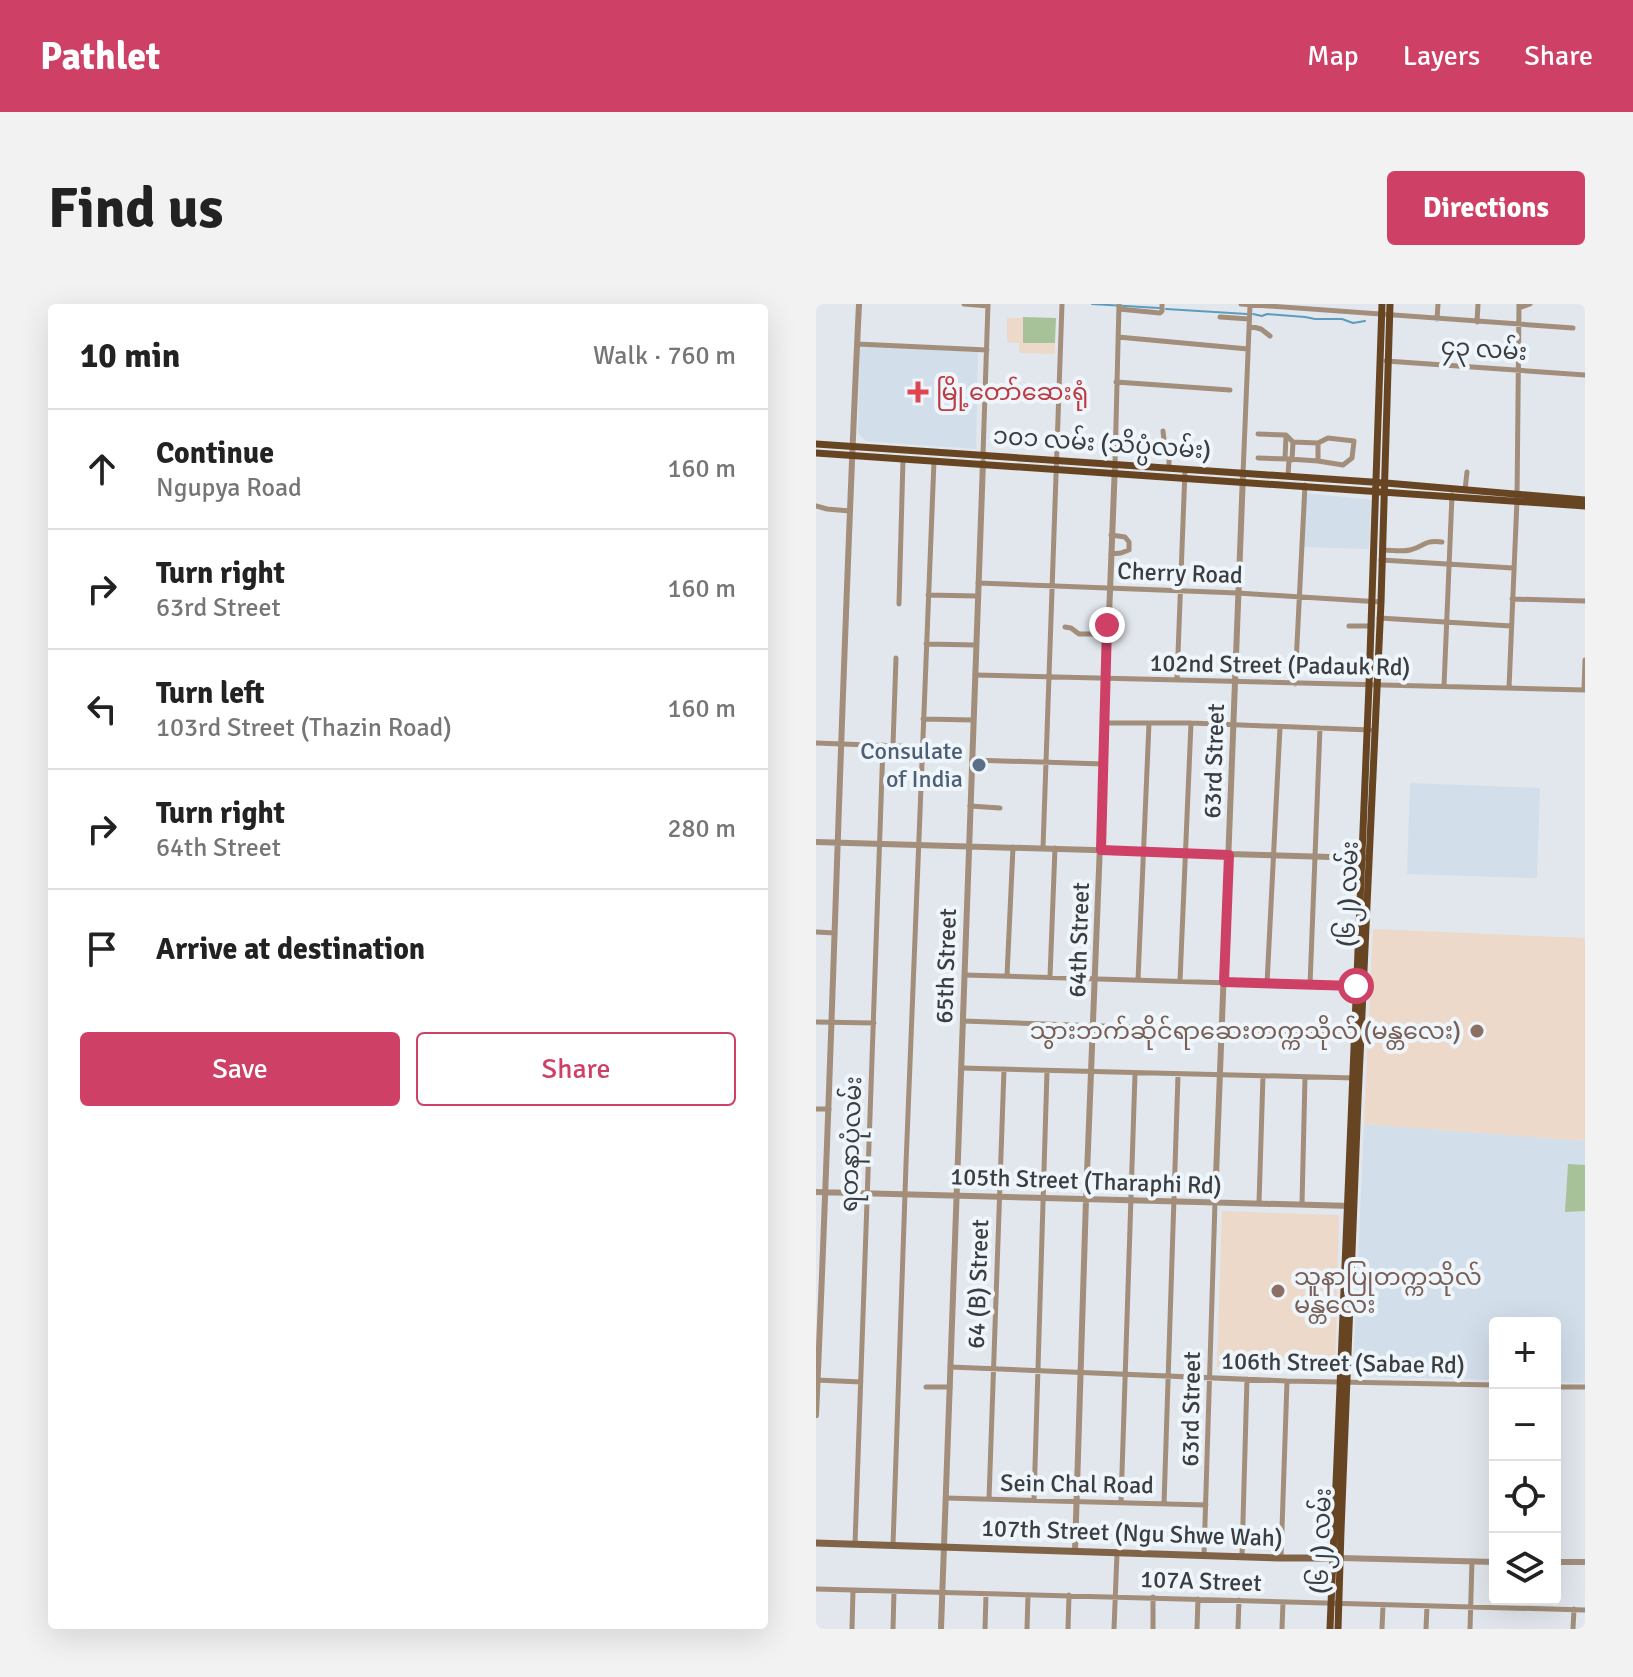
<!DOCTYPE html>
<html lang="en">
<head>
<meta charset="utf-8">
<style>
	:root { --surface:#fff; --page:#f2f2f2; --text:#222; --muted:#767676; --line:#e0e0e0; --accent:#cf4066 }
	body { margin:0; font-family:Signika,"Noto Sans Myanmar",sans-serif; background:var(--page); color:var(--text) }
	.controls { position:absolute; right:24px; bottom:24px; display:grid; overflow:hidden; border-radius:8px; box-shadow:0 8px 32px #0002 }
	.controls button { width:72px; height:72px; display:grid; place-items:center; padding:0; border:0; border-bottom:2px solid var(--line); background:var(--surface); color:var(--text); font:40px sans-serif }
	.stop { position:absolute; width:24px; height:24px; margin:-18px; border:6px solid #cf4066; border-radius:50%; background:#fff }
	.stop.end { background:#cf4066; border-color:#fff; box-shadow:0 2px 8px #0008 }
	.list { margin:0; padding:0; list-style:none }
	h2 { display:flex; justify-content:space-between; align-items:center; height:104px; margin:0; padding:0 32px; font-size:34px }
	h2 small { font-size:26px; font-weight:400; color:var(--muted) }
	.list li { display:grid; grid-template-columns:52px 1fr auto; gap:24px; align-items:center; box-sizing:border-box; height:120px; padding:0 32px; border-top:2px solid var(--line) }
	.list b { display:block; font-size:30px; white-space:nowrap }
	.list p { margin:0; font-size:26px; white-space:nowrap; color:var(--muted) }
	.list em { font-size:26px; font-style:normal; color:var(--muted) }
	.actions { display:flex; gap:16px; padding:24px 32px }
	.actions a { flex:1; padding:18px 0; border:2px solid var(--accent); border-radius:8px; text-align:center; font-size:28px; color:var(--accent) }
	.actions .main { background:var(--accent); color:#fff }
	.icon { flex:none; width:44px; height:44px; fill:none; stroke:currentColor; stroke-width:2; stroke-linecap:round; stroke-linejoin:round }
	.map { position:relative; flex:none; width:769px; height:1325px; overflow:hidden; border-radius:8px }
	header { display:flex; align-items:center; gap:48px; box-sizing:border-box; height:112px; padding:0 40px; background:var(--accent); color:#fff }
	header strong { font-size:38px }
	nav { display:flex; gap:44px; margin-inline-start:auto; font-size:28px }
	.intro { display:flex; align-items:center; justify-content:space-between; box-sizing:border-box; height:192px; padding:0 48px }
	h1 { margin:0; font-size:56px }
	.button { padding:20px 36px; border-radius:8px; background:var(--accent); color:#fff; font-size:28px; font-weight:700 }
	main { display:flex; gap:48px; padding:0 48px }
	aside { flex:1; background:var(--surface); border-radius:8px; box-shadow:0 8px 32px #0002 }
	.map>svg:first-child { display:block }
</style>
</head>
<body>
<header>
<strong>Pathlet</strong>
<nav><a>Map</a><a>Layers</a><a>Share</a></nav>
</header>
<div class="intro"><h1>Find us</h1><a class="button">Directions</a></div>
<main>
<aside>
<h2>10 min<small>Walk · 760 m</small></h2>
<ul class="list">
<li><svg class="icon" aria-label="ahead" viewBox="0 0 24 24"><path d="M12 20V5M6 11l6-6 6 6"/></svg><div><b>Continue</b><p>Ngupya Road</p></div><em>160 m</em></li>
<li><svg class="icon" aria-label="right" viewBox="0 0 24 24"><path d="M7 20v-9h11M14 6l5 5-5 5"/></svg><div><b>Turn right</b><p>63rd Street</p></div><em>160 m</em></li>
<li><svg class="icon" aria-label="left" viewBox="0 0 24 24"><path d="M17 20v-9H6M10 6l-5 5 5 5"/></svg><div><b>Turn left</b><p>103rd Street (Thazin Road)</p></div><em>160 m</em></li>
<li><svg class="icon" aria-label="right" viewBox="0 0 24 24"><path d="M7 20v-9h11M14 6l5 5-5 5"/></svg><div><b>Turn right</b><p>64th Street</p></div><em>280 m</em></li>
<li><svg class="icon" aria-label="arrive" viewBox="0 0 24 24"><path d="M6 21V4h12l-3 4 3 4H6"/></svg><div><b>Arrive at destination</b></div></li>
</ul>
<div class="actions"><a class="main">Save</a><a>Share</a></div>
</aside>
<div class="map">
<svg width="769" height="1325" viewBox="0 0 769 1325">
	<rect width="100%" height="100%" fill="#e1e7ed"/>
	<path fill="#d2deea" d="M44 42 162 48 160 145 50 137 42 129Z
		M490 189 555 196 553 245 487 243Z
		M594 479 724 484 721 574 591 570Z
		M548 820 769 837V1079L739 1078V1019H679V1076L537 1072Z"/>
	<path fill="#ecd9c9" d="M191 14H208L207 38 239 39V50L203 49V39L191 38Z
		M557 625 769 634V837L548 820Z
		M406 907 523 911 519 1067 401 1063Z"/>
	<path fill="#a7c299" d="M207 13 240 14 239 39H207Z
		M752 860 769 861V907L749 908Z"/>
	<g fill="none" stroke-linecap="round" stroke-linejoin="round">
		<path stroke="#5c9cbd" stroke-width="2" d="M276 0 343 4
			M350 5 431 10
			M437 10 446 12 451 10 489 13 499 15H526L537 19 549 17"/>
		<path stroke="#a28e7b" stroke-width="5" d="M148 0 172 2
			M425 0 757 24
			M703 4 714 0
			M303 5 344 9 346 7V0
			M404 13 433 15
			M621 15 622 0
			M661 18 662 0
			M433 22 445 25 454 32
			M302 33 432 45
			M41 40 171 46
			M570 57 769 71
			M300 78 414 86
			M347 127 348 136 353 150V164
			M442 130 470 131 477 138 502 139 512 134 538 137 536 154 527 161 502 157 473 155
			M167 150 172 0
			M442 154 473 155 472 173
			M469 155 470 132
			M476 156 477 138
			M502 157V139
			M299 160 303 0
			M427 170 434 1
			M649 186 651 168
			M0 202 11 205 34 207
			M295 231 309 233 313 238V246L305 249 295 250
			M567 246C576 246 586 248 594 246 610 242 606 236 626 238
			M565 256 697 264
			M162 279 422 289 565 298
			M112 291 161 292
			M696 295 769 297
			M83 300 87 156
			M563 314 695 322
			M533 322H556
			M249 323 255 324 263 330H291
			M110 340 160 341
			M159 371 769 386
			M361 376 369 166
			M479 380 489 181
			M628 382 636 191
			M693 384 701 196 703 0
			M768 386 769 356
			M107 415 157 416
			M289 419H375L554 426
			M0 439 106 443
			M77 441 80 354
			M156 456 288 460
			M154 502 184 504
			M227 544 246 0
			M0 628 19 629
			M149 671 543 683
			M191 672 197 543
			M234 673 239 544
			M322 676 333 419
			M364 677 375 419
			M451 680 464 423
			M494 681 504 424
			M147 717 542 731
			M0 718 58 719
			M145 764 538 774
			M0 805H13
			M443 899 447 772
			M486 900 489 773
			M134 1063 471 1077 679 1081
			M0 1076 45 1078
			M110 1083H134
			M739 1083H769
			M130 1194 390 1201
			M173 1195 188 765
			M218 1196 231 767
			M305 1199 319 770
			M348 1200 362 771
			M39 1240 67 441
			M77 1241 90 860 118 157
			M388 1251 399 898
			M426 1252 431 1075
			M465 1254 471 1077
			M0 1285 769 1306
			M36 1325 37 1286
			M77 1325 78 1287
			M169 1325 170 1290
			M211 1325 212 1291
			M252 1325 253 1291
			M298 1325 301 1249
			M337 1325V1293
			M381 1325 382 1295
			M422 1325 423 1296
			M466 1325 467 1298
			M566 1325 567 1301
			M610 1325 611 1302
			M654 1325 656 1257
			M757 1325 758 1305"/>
		<path stroke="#a28e7b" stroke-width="6" d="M0 538 549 554
			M0 888 536 902
			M399 898 427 170
			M0 1111C17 741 25 370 43 0
			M259 1247 270 895 299 160
			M524 1254 679 1258
			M739 1258H769
			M125 1325 167 158"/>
		<path stroke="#816348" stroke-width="7" d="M0 1239 465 1254H522"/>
		<path stroke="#684522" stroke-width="7" d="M0 140 570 179 769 196
			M0 149 769 202
			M514 1325 553 381 566 0
			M522 1325 525 1227 542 796 565 298 574 0"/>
	</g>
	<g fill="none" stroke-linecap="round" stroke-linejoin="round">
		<path stroke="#cf4066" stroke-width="10" d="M291 321 285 546 413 551 408 678 540 682"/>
	</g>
	<path fill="#e0444e" stroke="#eef5fb" stroke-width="3" d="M98 76h8v8h8v8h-8v8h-8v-8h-8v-8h8z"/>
	<circle fill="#5c6f8a" stroke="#eef5fb" stroke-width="3" cx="163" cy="461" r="8"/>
	<g fill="#8d6e63" stroke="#eef5fb" stroke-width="3">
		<circle cx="661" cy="727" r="8"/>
		<circle cx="462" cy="987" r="8"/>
	</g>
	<g text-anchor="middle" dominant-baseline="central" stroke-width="8" stroke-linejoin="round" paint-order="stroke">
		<g font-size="24" fill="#3b3d40" stroke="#eef5fb">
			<text transform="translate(668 45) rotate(4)">၄၃ လမ်း</text>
			<text transform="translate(286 139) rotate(4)">၁၀၁ လမ်း (သိပ္ပံလမ်း)</text>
			<text transform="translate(364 269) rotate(2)">Cherry Road</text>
			<text transform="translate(464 361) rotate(1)">102nd Street (Padauk Rd)</text>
			<text transform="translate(398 457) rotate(-88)">63rd Street</text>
			<text transform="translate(532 590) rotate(-88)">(၆၂) လမ်း</text>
			<text transform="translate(263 636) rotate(-88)">64th Street</text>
			<text transform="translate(130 662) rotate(-88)">65th Street</text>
			<text transform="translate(35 840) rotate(-88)">ရတနာပုံလမ်း</text>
			<text transform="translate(270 877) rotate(2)">105th Street (Tharaphi Rd)</text>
			<text transform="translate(162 980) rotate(-88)">64 (B) Street</text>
			<text transform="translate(527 1059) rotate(1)">106th Street (Sabae Rd)</text>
			<text transform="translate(375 1105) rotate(-89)">63rd Street</text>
			<text transform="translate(261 1180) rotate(1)">Sein Chal Road</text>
			<text transform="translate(316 1229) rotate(2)">107th Street (Ngu Shwe Wah)</text>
			<text transform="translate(505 1237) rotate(-88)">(၆၂) လမ်း</text>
			<text transform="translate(385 1277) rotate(2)">107A Street</text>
		</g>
		<g font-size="24" fill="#be3a42" stroke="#eef5fb" text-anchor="start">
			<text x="120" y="88">မြို့တော်ဆေးရုံ</text>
		</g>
		<g font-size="24" fill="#4e5e75" stroke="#eef5fb" text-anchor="end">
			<text x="147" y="447">Consulate<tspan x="147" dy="28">of India</tspan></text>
		</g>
		<g font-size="24" fill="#785e54" stroke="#eef5fb" text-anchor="end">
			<text x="645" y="727">သွားဘက်ဆိုင်ရာဆေးတက္ကသိုလ် (မန္တလေး)</text>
			<text x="478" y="973" text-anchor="start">သူနာပြုတက္ကသိုလ်<tspan x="478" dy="28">မန္တလေး</tspan></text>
		</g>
	</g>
</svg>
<div class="controls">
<button>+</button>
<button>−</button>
<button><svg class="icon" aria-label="locate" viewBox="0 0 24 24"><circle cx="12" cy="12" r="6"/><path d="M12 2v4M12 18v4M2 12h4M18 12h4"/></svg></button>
<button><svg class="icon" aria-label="layers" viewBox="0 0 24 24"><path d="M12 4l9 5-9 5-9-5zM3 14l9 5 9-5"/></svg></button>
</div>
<div class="stop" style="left:540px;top:682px"></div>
<div class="stop end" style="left:291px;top:321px"></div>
</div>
</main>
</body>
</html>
